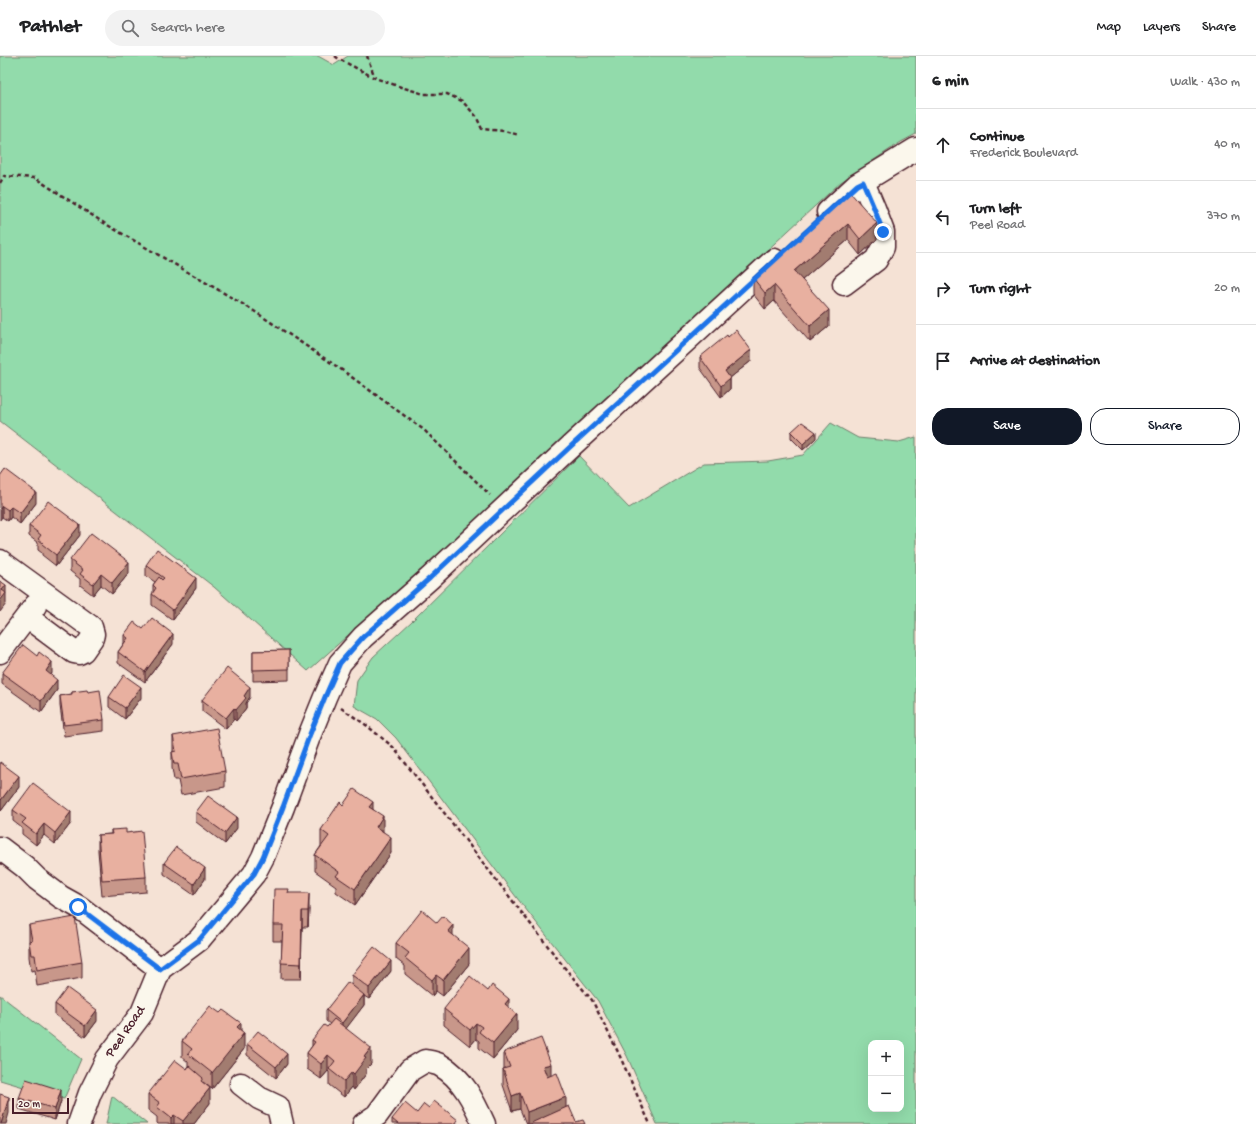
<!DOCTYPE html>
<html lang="en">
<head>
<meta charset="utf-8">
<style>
	:root { --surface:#fff; --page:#f2f2f2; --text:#202124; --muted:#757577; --line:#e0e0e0; --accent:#111827 }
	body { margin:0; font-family:"Gochi Hand",sans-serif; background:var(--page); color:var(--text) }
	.controls { position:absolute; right:12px; bottom:12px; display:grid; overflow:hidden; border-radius:8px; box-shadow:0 4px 16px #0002 }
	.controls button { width:36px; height:36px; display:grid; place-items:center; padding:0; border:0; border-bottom:1px solid var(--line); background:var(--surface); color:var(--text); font:20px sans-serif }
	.scale { position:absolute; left:12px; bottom:10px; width:57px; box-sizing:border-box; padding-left:4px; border:2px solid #4a1f2b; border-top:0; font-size:11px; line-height:14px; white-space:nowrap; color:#4a1f2b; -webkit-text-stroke:3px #fbf7ec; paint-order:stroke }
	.stop { position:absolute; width:12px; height:12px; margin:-9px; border:3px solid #1a73e8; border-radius:50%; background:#fff }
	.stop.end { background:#1a73e8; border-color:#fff; box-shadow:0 1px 4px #0008 }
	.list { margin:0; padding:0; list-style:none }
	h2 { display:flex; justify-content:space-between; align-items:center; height:52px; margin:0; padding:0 16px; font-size:17px }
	h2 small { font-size:13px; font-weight:400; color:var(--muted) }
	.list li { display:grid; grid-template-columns:26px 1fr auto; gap:12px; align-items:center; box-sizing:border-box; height:72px; padding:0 16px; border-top:1px solid var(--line) }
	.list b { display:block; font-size:15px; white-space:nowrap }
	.list p { margin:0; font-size:13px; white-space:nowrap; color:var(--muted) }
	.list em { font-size:13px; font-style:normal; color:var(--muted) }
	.actions { display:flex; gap:8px; padding:12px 16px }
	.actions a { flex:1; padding:9px 0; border:1px solid var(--accent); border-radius:16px; text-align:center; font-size:14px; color:var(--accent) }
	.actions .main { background:var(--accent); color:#fff }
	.icon { flex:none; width:22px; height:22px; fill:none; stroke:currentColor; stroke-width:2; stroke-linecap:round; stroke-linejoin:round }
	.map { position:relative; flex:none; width:916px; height:1068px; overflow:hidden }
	header { display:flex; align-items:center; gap:24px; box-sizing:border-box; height:56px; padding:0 20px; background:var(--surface); border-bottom:1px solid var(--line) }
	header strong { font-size:19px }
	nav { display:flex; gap:22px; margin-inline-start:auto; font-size:14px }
	.search { width:280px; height:36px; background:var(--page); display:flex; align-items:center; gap:10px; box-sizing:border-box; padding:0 14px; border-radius:22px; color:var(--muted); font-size:15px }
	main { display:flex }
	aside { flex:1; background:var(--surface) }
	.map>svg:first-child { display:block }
</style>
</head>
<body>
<header>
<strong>Pathlet</strong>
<div class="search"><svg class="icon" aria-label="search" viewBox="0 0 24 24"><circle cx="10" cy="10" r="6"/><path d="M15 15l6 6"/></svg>Search here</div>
<nav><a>Map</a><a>Layers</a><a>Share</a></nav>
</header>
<main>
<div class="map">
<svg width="916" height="1068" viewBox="0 0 916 1068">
	<rect width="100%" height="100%" fill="#f5e2d5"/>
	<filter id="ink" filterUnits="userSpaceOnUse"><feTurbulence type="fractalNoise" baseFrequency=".025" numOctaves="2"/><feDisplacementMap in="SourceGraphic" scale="8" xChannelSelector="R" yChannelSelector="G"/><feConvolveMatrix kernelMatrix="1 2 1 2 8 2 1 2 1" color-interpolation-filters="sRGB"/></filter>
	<g filter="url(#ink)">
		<path fill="#92dbab" stroke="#6e7d6b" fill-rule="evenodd" d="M0 0H318L334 9 348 0H916V78L901 86 841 126 432 504 308 615 214 531 0 365Z
			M831 367 858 382 899 386 916 381V1068H657L627 1000 598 945 517 842 396 682 377 663 354 650 357 624 373 601 412 565 579 400 629 452 704 407 768 405 803 399ZM871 987H901V1053H871Z
			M0 939 81 1003 64 1043 0 1024Z
			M112 1040 147 1068H106Z"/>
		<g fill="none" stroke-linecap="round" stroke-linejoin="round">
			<defs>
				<path id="minor" d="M828 156 857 129 916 93
					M844 228 876 204 883 191V176L874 152 863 126
					M0 505 91 571 93 578 92 582 83 595 79 597 74 596 27 561
					M0 596 35 550
					M0 792 25 811 37 823 61 841 79 851 160 913
					M241 1028 259 1042 278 1051 282 1068
					M79 1068 90 1037 107 1003 142 957 160 913 199 884 254 818 263 801 283 751 310 678 325 641 340 607 363 581 430 522 570 391 774 204
					M364 1068 377 1059 410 1014 425 1005C430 1006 436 1007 440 1009 463 1022 474 1046 484 1068"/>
			</defs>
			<use href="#minor" stroke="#4a1f2b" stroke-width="25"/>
			<path stroke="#4a1f2b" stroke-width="2.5" stroke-dasharray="4 3" stroke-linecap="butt" d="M335 0 339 3 375 22 401 31 424 38H447L462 45 476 60 482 73 504 75 519 79
				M367 0 375 22
				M0 127 4 120 35 122 104 167 251 253 342 314 424 374 490 439
				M341 652 366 669 393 691 564 911 592 944 618 996 650 1068"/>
			<use href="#minor" stroke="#fbf7ec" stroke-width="22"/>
		</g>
		<path fill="#c8978a" stroke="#4a1f2b" d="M849 135 877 183 860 199 848 184 802 224 829 270 810 286 774 245 765 253 753 238V222Z
			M700 301 751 305 730 322V333L721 341 700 312Z
			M791 376 816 382 803 394 791 382Z
			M0 420 36 447 20 468 11 461 8 465 2 461Z
			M29 470 80 479 56 510 42 499V497L38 494V487L29 480Z
			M70 504 129 517 112 538 101 529 93 539 80 529V523L70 515Z
			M146 509 196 532 173 564 152 549V538L153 537V529L155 526 146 520Z
			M124 579 173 588 145 626 118 607V596L124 587Z
			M289 594V624L253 625V595Z
			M2 617H52L51 619 57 634 41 656 2 628Z
			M72 636H88L104 664V675L64 680 60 650V640L72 638Z
			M109 641 141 642 125 663 109 651Z
			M250 641 246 647V652L236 665 234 663 226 673 202 655V644Z
			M173 680 225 715V731L181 739 178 724H174L172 712V696H173Z
			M0 706 19 731 1 755 0 754Z
			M343 749 373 753 383 776 391 797 355 849 336 836V830L315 815V799L321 790V774Z
			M13 754 71 767 55 788 44 779 36 789 22 778V772L13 765Z
			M196 756 237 772 225 788 196 766Z
			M111 774 126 777 146 821V836L102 840 98 795V779L111 778Z
			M164 807 205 823 194 839 164 818Z
			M289 837 309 853 308 871H302L301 923H281L282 885H273V869Z
			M29 869 82 906V922L37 930 35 914 31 915 29 901Z
			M453 879 469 908 443 940 436 935 432 940 405 918V910L396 903V887Z
			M391 915 369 943 364 940V949L346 972 371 1008 366 1013V1018L354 1034 352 1031 344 1041 329 1029V1016L328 1015 321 1023 307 1013V997L312 990V984L327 971 330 968 326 965V954L352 928V919Z
			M55 948 97 965 85 981 55 959Z
			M509 952 517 974 493 1003 479 992V985L476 983 470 990 444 969V953Z
			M241 974 244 993 212 1033 203 1026 210 1047 194 1068H158L157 1067V1061L148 1054V1038L187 1013 188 1011V1006L182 1001V985Z
			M247 988 287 1008 276 1022 247 999Z
			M504 996 551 1020 566 1051 576 1066 585 1068H526L520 1053 512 1055 503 1029V1013H504Z
			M19 1042 61 1045 55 1064 19 1053Z
			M417 1057 458 1068H392V1063Z"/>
		<path fill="#a27b70" stroke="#4a1f2b" d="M877 167V183L860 199V183Z
			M848 168V184L794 231V215Z
			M774 229V245L765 253V237Z
			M829 254V270L810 286V270Z
			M751 294V305L730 322V333L721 341V330L725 315Z
			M816 376V382L803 394V388Z
			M36 436V447L20 468V457Z
			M2 450V461L0 464V453Z
			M11 451V461L8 465V454Z
			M80 469V479L56 510V499Z
			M129 506V517L112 538V527Z
			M101 518V529L93 539V528Z
			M196 522V532L173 564V554Z
			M6 529V548L0 556V545L2 534Z
			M173 578V588L145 626V616Z
			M52 606V617L46 626V615Z
			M57 624V634L41 656V645Z
			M141 631V642L125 663V652Z
			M250 631V641L246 647V652L236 665V654L244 640Z
			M234 652V663L226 673V662Z
			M19 720V731L1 755V744Z
			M373 746V762L369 751Z
			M71 756V767L55 788V777Z
			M383 760V776L376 771Z
			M237 761V772L225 788V777Z
			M44 768V779L36 789V778Z
			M391 781V797L355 849V833Z
			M205 812V823L194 839V828Z
			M309 837V853L308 871V855Z
			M302 855V871L301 923V908Z
			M453 869V885L448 875Z
			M469 892V908L443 940V924Z
			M391 905V915L369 943V932Z
			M436 919V935L432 940V924Z
			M364 939V949L342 978V967Z
			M509 943V959L505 948Z
			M97 954V965L85 981V970Z
			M517 958V974L493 1003V987Z
			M241 967V982L244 977V993L212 1033V1017L237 971Z
			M476 967V983L470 990V974Z
			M371 992V1008L366 1013V1018L354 1034V1018L364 1001Z
			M287 998V1008L276 1022V1011Z
			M328 999V1015L321 1023V1008Z
			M551 1008V1023L543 1026V1010Z
			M352 1016V1031L344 1041V1025Z
			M210 1032V1047L194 1068H183V1065Z
			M61 1034V1045L55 1064V1053Z
			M520 1037V1053L512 1055V1040Z
			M9 1041V1057L6 1068H1Z
			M566 1041V1057L531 1068H527V1056Z
			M174 1059V1068H171V1062Z"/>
		<path fill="#e8b0a0" stroke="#4a1f2b" d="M849 135 877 167 860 183 848 168 794 215 829 254 810 270 774 229 765 237 753 222Z
			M736 274 751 294 725 315 730 322 721 330 700 301 727 279 728 281Z
			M802 366 816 376 803 388 791 376Z
			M5 413 36 436 20 457 11 451 8 454 2 450 0 453V420Z
			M48 445 80 469 56 499 42 488 43 487 38 483 41 479 29 470Z
			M91 477 129 506 112 527 101 518 93 528 80 518 83 514 70 504Z
			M157 493 196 522 173 554 152 538 156 532 153 529 159 521 162 524 164 522 146 509Z
			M0 525 6 529 2 534 6 537 0 545Z
			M152 562 173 578 145 616 118 596 128 582 124 579 134 566 143 573Z
			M23 589 37 600 39 596 52 606 46 615 57 624 41 645 2 617Z
			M289 594V613L253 614V595Z
			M227 612 250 631 244 640 246 642 236 654 234 652 226 662 202 644Z
			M124 619 141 631 125 652 109 641Z
			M87 634 88 636 100 634 104 664 64 669 60 640 72 638V636Z
			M217 672 225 715 181 723 178 708H174L172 696 176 695 173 680Z
			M0 706 19 720 1 744 0 743Z
			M33 727 71 756 55 777 44 768 36 778 22 767 26 763 13 754Z
			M354 733 373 746 369 751 383 760 376 771 391 781 355 833 336 820 339 816 315 799 329 780 321 774 340 746 343 749Z
			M208 740 237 761 225 777 196 756Z
			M126 773V777L142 775 146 821 102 824 98 779 112 778 111 774Z
			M176 791 205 812 194 828 164 807Z
			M274 833H289L288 837H309L308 855H302L301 908 281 907 283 869H273Z
			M422 854 437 867 443 860 453 869 448 875 469 892 443 924 436 919 432 924 405 902 409 897 396 887Z
			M75 861 82 906 37 914 35 899H31L29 885 32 884 29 869Z
			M374 891 391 905 369 932 352 919Z
			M470 920 488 935 492 929 509 943 505 948 517 958 493 987 479 976 482 971 476 967 470 974 444 953Z
			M348 926 364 939 342 967 326 954Z
			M67 932 97 954 85 970 55 948Z
			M210 950 220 957 223 954 241 967 237 971 244 977 212 1017 188 998 192 993 182 985Z
			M334 963 371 992 364 1001 366 1002 354 1018 352 1016 344 1025 329 1013 335 1005 328 999 321 1008 307 997 315 986 312 984 324 969 327 971Z
			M258 975 287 998 276 1011 247 988Z
			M541 982 551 1008 543 1010 547 1021 557 1017 566 1041 527 1056 520 1037 512 1040 503 1013 510 1011 504 996Z
			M175 1004 187 1013 189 1010 203 1022 201 1025 210 1032 183 1065 174 1059 171 1062 157 1051 160 1047 148 1038Z
			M26 1023 61 1034 55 1053 19 1042Z
			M0 1038 9 1041 1 1068H0Z
			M434 1045 458 1064 455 1068H398L392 1063 405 1047 417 1057 424 1048 429 1052Z
			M569 1050 576 1066 583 1064 585 1068H531V1067Z"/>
	</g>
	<g fill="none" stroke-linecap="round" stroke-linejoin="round" filter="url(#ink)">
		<path stroke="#1a73e8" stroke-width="5" d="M78 851 160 913 199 884 254 818 263 801 283 751 310 678 325 641 340 607 363 581 430 522 570 391 857 129 863 126 874 152 883 176"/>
	</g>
	<g text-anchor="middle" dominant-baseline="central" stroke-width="3" stroke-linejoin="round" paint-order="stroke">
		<g font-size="14" fill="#4a1f2b" stroke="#fbf7ec">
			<text transform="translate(126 976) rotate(-55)">Peel Road</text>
		</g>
	</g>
</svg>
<div class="controls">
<button>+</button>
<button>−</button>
</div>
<div class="scale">20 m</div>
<div class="stop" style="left:78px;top:851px"></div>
<div class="stop end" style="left:883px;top:176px"></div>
</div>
<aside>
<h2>6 min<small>Walk · 430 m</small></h2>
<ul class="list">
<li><svg class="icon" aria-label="ahead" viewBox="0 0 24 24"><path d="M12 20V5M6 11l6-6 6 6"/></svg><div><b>Continue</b><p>Frederick Boulevard</p></div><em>40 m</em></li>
<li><svg class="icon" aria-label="left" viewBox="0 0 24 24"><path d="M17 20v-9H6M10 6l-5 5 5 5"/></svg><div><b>Turn left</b><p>Peel Road</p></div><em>370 m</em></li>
<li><svg class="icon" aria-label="right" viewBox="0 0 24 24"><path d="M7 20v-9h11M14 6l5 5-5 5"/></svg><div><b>Turn right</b></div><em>20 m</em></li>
<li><svg class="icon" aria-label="arrive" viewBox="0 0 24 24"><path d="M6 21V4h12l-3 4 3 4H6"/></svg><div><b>Arrive at destination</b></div></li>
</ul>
<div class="actions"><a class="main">Save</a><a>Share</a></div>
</aside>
</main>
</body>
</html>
